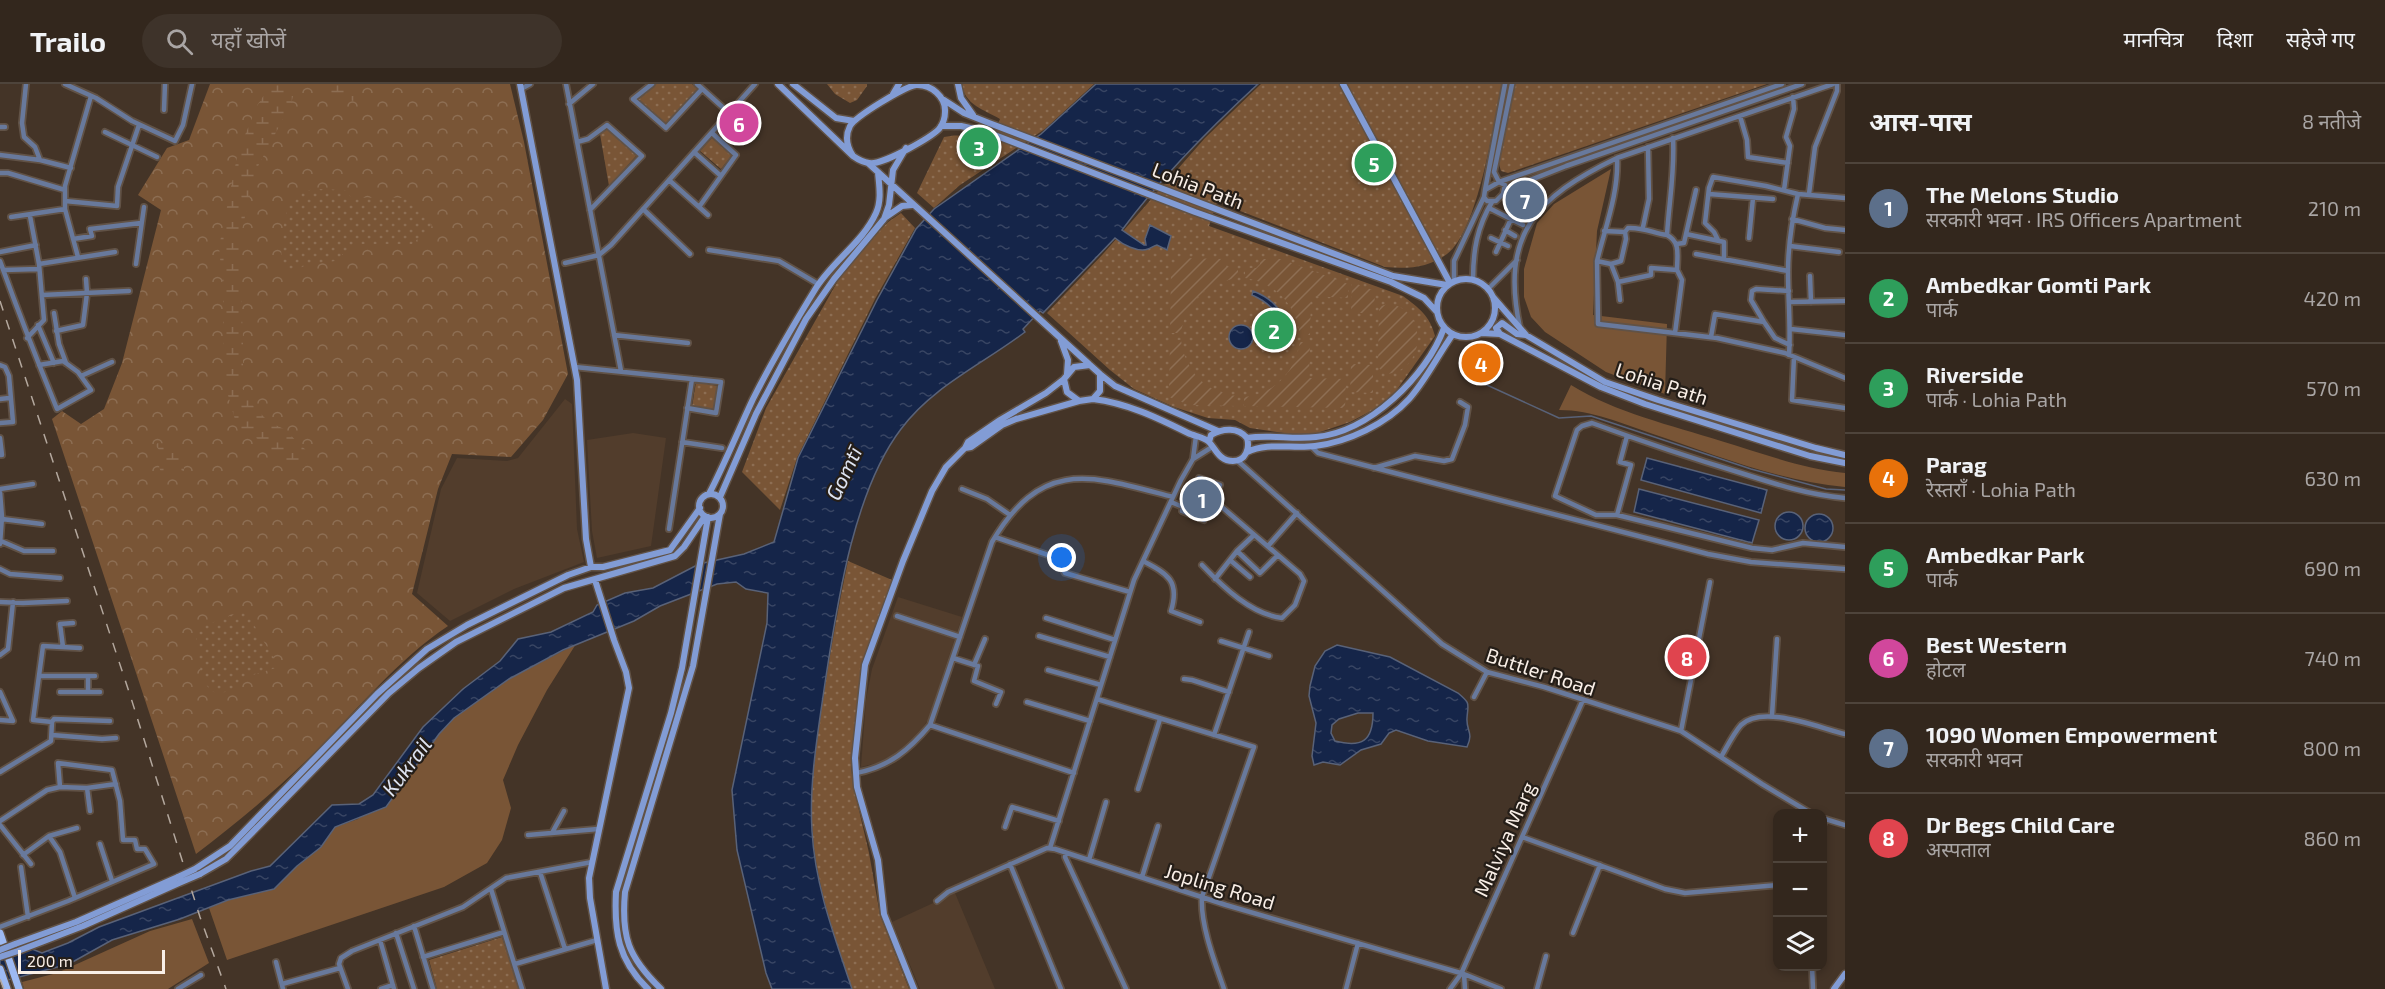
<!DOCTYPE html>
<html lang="hi">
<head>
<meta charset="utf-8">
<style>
	:root { --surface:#33271d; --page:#3e332a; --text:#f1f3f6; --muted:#a9a5a4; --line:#4e443b; --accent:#95b6fd }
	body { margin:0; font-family:"Exo 2","Noto Sans Devanagari",sans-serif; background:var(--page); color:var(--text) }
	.controls { position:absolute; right:18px; bottom:18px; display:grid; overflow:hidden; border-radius:12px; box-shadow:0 3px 9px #0003 }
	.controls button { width:54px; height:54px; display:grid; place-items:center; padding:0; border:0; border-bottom:2px solid var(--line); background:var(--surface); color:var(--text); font:30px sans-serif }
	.scale { position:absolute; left:18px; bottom:15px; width:147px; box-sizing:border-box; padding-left:6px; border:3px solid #f9efe7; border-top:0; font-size:16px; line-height:21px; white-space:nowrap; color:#f9efe7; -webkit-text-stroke:4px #251e18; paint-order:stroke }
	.you { position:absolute; left:1062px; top:474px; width:21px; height:21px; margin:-15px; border:4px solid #fff; border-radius:50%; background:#1a73e8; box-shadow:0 0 0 9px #1a73e833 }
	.badge { display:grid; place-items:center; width:39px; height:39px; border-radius:50%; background:var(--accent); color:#fff; font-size:20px; font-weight:700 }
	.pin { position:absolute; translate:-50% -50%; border:3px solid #fff; box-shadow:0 2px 6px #0006 }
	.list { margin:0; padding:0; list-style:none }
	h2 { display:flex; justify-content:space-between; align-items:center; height:78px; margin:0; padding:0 24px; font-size:26px }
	h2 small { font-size:20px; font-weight:400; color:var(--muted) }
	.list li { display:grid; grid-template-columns:39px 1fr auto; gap:18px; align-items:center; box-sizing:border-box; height:90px; padding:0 24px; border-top:2px solid var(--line) }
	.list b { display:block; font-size:22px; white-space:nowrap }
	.list p { margin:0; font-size:20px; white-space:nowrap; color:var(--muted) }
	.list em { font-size:20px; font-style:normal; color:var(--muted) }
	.icon { flex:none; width:33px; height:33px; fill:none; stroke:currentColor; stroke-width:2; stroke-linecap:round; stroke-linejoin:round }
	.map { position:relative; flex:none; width:1845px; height:905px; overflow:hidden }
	header { display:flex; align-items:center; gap:36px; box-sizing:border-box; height:84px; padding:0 30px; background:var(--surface); border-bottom:2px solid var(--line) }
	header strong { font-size:28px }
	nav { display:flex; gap:33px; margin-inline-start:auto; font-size:21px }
	.search { width:420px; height:54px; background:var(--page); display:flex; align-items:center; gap:15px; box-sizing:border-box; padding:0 21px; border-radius:33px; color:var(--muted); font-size:22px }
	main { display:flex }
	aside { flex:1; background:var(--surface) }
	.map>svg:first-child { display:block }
</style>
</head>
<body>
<header>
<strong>Trailo</strong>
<div class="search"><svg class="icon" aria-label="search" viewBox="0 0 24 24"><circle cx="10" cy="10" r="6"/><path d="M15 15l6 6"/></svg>यहाँ खोजें</div>
<nav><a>मानचित्र</a><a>दिशा</a><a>सहेजे गए</a></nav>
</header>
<main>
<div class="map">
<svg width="1845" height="905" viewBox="0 0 1845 905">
	<defs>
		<pattern id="forest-crowns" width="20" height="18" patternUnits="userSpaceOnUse" patternTransform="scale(1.5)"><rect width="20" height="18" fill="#795536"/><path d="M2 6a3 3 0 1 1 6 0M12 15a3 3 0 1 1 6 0" fill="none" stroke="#8d6e53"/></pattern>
		<pattern id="wetland-marsh" width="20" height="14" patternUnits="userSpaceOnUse" patternTransform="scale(1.5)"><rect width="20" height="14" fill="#795536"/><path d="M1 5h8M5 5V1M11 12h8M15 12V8" fill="none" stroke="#8d6e53"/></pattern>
		<pattern id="park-dots" width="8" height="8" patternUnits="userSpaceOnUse" patternTransform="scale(1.5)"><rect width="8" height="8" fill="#795536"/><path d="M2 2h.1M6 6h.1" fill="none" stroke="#8d6e53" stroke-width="1.8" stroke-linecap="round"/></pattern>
		<pattern id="garden-furrows" width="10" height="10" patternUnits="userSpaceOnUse" patternTransform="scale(1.5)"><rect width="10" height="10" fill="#795536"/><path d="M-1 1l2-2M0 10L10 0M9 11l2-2" fill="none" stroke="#8d6e53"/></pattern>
		<pattern id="water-ripples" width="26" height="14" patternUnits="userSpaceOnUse" patternTransform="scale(1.5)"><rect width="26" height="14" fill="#152549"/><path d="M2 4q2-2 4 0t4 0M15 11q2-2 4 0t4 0" fill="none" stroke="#384563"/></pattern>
	</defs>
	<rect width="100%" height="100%" fill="#443427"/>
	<path fill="#523d2c" d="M565 315 572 320 577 445 584 478 514 505 450 537 417 509 441 405 457 374 507 377 518 374Z
		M633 349 666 354 651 462 597 474 592 447 587 356Z
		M898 513 962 533 928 636 916 653 897 669 877 679 861 683 866 616 872 585Z
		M955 809 995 905H920L895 845 892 838Z"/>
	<path fill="#795536" d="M1611 85 1597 147 1593 231 1667 240 1665 310 1606 288 1545 248 1531 233 1524 213V185L1537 139 1554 120Z
		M1571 301C1616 329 1671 341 1721 357 1762 369 1802 385 1845 389V403C1779 397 1715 371 1653 350 1623 340 1592 326 1559 326Z
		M576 560 547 606 518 661 503 696 511 724 502 756 487 779 444 803 227 876 209 824 228 816 274 805 297 782 321 763 335 743 358 735 454 634 509 595Z
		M192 835 209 879 168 905H24L22 898 57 889 150 847Z"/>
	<path fill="url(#forest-crowns)" d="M210 0H510L524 58 568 290 543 336 511 373 452 370 438 405 412 510 448 542C397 576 358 625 315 668 278 705 238 738 196 770L52 335 62 327 81 340 104 325 122 279 161 126 138 111 167 64 189 56Z"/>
	<path fill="url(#wetland-marsh)" d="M271 0H296L291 20 256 86 239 158 243 255V285L240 301 255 324 269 338 284 345 311 371 304 384 283 381 260 356 238 346 226 304 223 249V204L219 163 238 68 257 22Z
		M327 0H364L355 17 334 15Z
		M158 359C163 360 169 358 173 359 184 362 184 377 184 385L178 390 167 387 161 388 159 383 164 372 155 361Z"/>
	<path fill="url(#park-dots)" d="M656 0H692L698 5 666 41 637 15Z
		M827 0H867V2L857 16 850 19 835 10Z
		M962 0H1094L1045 45 960 101 934 124 917 109 944 53C960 49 974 53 990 59L1000 35C985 26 964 21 962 0Z
		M1261 0H1502C1494 38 1478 148 1447 170 1428 184 1408 185 1385 183L1217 118 1209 142 1403 212C1419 224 1430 232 1435 252L1396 307 1375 325 1350 338 1314 350H1291L1250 344 1235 336 1208 334 1174 323 1134 305 1110 286 1047 229 1103 170 1205 54Z
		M1515 0H1767L1508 89 1501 87 1499 80Z
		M607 45 637 71 609 102 600 50Z
		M712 54 732 71 721 85 700 67Z
		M317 105 345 106 351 113C371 115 390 112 410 115L432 142 412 160H362L344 169 335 177 306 181 292 188 282 184C280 156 282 133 295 108Z
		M901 129 915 144 875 215 797 374 780 426 742 388 766 324 840 193 868 159 888 138Z
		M696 298 718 302 715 326 692 323Z
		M848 477 892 496 862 583 851 683 854 705 869 769 880 831 909 905H852C838 863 823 821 816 777 807 725 814 673 822 622 829 573 838 525 848 477Z
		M245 526 279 583 246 593 245 597C238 602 224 612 214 608 199 602 196 560 196 545Z
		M502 853 519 905H437L429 876Z"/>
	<path fill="url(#garden-furrows)" d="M1182 174 1224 175V180L1227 183 1238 184V194C1207 199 1186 217 1181 249H1170L1171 186Z
		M1260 175H1281L1348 200V214L1311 212 1310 251H1300C1295 219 1276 199 1245 194V184H1256L1260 180Z
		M1352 198 1375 207 1374 229H1351Z
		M1388 220C1428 223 1428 288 1385 290L1378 283 1379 226 1381 222Z
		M1170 256H1181C1185 287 1206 309 1237 312V322L1189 321 1169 313Z
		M1300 258H1310L1309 294 1346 295 1345 324 1244 322V313C1275 310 1295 288 1300 258Z
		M1351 280 1373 281V309L1350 308Z"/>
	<path fill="url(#water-ripples)" stroke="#596278" stroke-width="1.5" fill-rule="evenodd" d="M1096 0H1258C1209 45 1162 92 1122 146L1144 161H1146L1145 155 1150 141 1171 152 1167 166 1157 161C1153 162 1151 164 1148 165 1138 169 1122 160 1115 154L1043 229 1040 227 1023 245 1025 248C983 280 933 302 901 345 853 408 837 521 825 599 818 648 809 697 812 747 815 802 835 854 852 905H772L766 889 737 766 732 706 767 539 768 509 746 505 736 498 717 500 660 522 634 537 563 566 509 595 454 634 439 650 386 723 335 743 321 763 297 782 274 805 228 816 180 835 112 856 69 880 0 898V876L32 865 42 869 68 859 99 843 251 787 270 782 332 721 359 720 373 711 423 643 463 605 500 577 518 555 551 548 593 528 597 521 625 509 653 504 699 480 744 470 774 458 798 374 877 216 916 145 934 125 1041 50Z
		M1253 207C1271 214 1281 224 1287 242L1283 243C1277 227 1268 218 1252 211Z
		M1229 253a12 12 0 1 1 24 0a12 12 0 1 1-24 0Z
		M1647 374 1767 406 1761 429 1641 396Z
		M1639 405 1759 436 1752 459 1634 428Z
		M1775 442a14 14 0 1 1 28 0a14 14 0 1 1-28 0Z
		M1805 444a14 14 0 1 1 28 0a14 14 0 1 1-28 0Z
		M1337 561 1390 573 1458 609C1471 620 1468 619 1467 634 1466 647 1474 648 1467 663L1428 657 1396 646 1389 649 1381 660 1361 666 1340 681 1323 678 1314 681 1312 672 1316 639 1309 612 1310 602 1315 582 1325 567ZM1358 629H1373C1373 657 1362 664 1335 657L1331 649 1332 641 1339 635Z"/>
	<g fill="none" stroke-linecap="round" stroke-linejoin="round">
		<path stroke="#596278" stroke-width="1.5" d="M1465 291 1559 334 1591 332 1751 385 1826 405 1845 406"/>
		<defs>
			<path id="street" d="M26 0 22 39 24 53 35 63 40 76 71 84
				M65 0 96 14 132 37 175 57 183 41 192 0
				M566 0 621 287
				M652 0 633 15 666 44 702 5
				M697 0 729 29
				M1512 0 1494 88 1499 98 1782 0
				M521 5 530 0
				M569 20 593 0
				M164 26 165 0
				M1740 32 1747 56 1748 73 1788 79
				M0 43H5
				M105 48 157 73
				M1673 54C1675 87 1669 118 1667 151 1681 158 1677 172 1677 186
				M577 58 588 55 607 41 642 72 590 126
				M694 68 721 92
				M0 71 40 76
				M1617 74C1619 108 1605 144 1597 177L1611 180 1618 198 1620 216
				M0 89H8L65 106
				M669 96 708 131
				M1499 98 1505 101 1503 110 1496 117H1487L1484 113 1485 106Z
				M1485 106 1505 0
				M1505 106 1566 82 1802 0
				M1784 106 1790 62 1786 53 1794 25 1793 13
				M1709 110 1773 115
				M1809 110 1815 63 1837 7V0
				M65 117 117 122 118 103 139 41
				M699 123 736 71 712 49
				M1489 124 1523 141
				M643 125 690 170
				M11 133 65 125
				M1792 135 1825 144 1845 146
				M1643 143 1649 115 1648 63
				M1505 146 1515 152
				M1604 147 1625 148 1628 144C1643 143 1653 149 1667 151
				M1686 150 1724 158V175
				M1491 154 1508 162
				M1749 154 1753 114
				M73 155 92 152 90 145 141 139
				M1718 156 1714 148 1705 139 1709 104 1713 93 1766 102 1798 110 1845 114
				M1676 160 1684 159 1696 106
				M1790 162 1839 168
				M709 166 779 177 818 200
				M0 168 36 161
				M1496 168 1511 135
				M1696 170 1788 187
				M78 173 65 125V102L91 12
				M0 177C18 227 37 276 57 325L91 306 78 288 63 277 39 281
				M1597 177 1598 240 1717 254 1785 269 1845 294
				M565 179 599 171 611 161 755 0
				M39 180 115 168
				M136 180 144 123
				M1611 180 1621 177 1626 155 1625 148
				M3 186 39 185
				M1810 192 1811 218
				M1473 196C1473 167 1477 143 1492 118
				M1454 197V177L1484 113
				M1618 198 1651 191V184L1677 186 1682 196 1675 249
				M1488 205 1517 176
				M1789 207 1756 205 1752 207 1751 216 1764 238 1775 254 1790 261
				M42 211 129 207
				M1790 218 1845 217
				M54 229 59 260 66 279
				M38 241 54 279
				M1520 244C1500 150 1536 113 1617 74L1833 0
				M1791 245 1845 251
				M56 247 83 241 87 209 86 195
				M614 251 688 259
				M1711 253 1715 230 1764 238
				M27 254 44 236 39 180 30 132
				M1789 271C1791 243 1788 216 1788 188 1788 162 1792 136 1798 110
				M1794 273 1792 316 1845 324
				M0 281 5 283 9 292 13 338 0 339
				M575 283 721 298 716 329 687 324
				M81 292 112 278
				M0 315 9 314
				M682 358 722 364
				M1312 363 1318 369 1360 380 1708 470 1751 478 1845 485
				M0 371H2L0 354
				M1193 375 1212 363
				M1238 377 1442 560 1487 588 1544 603 1681 647 1762 700 1812 730
				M1374 384 1415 372 1444 377 1452 375 1465 341 1468 323 1460 318
				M0 405 33 400
				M962 405 987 415 1010 431
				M0 408 2 433 0 460
				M1845 414C1809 411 1775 400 1741 389 1691 374 1641 357 1592 339L1582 342 1577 346 1555 412 1596 431H1617L1752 464 1772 466 1803 459 1845 463
				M1171 418 1183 423 1182 427 1204 436 1220 401 1199 394 1183 423
				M1617 431 1631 381 1620 378 1627 352
				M2 435 42 440
				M669 445 692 295
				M995 453 1057 474 1065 489 1130 508
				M1 457 24 467H53
				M1268 462 1297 429
				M1237 467 1260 489 1278 471
				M1230 476 1250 493
				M1143 477C1168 490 1180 497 1171 527L1200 538
				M1202 481C1224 504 1251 530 1282 534L1295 521 1304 497 1300 490 1223 424
				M0 485 10 490 60 494
				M1215 495 1237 467 1254 451
				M0 518 23 519 67 517
				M897 532 960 553
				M1046 534 1115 556
				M1039 552 1110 573
				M1221 557 1269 572
				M63 563 60 540 73 539
				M0 571 8 565 13 518
				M953 574 978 582 974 597 1001 608 996 620
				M974 581 985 555
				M1048 586 1101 601
				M39 592H95
				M88 592V608
				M1184 595 1192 596 1229 608
				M0 608 13 637 0 636
				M60 608H100
				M1474 613 1487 588
				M1097 615 1254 663 1202 813C1200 840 1215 879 1224 905
				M1027 618 1090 637
				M1772 631 1777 555
				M52 638 54 635 110 637
				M930 641 1074 689
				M1681 647 1710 498
				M52 651 102 655 116 654
				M1214 651 1249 548
				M1721 673C1727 663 1733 650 1741 641 1763 620 1819 644 1845 650
				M0 688 51 657 52 638 33 636 43 562 80 564
				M856 689C889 683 909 666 930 641L992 458C1043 372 1092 392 1173 413
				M87 704 90 727
				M1138 705 1160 635
				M1822 734 1845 741
				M0 737 47 706 60 703 87 704 116 700
				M0 741 31 780
				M1005 743 1012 723 1059 737
				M1822 745 1825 735
				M552 749 564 727
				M528 751 598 745
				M49 752 60 768 75 814
				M1522 753 1665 805 1685 809 1778 801
				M100 760 112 797
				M1050 764 1134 496 1181 396 1193 375 1196 352
				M1066 769 1065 773 1126 905
				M23 771 49 752 77 744
				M1089 776 1106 718
				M1010 780 1061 905
				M21 783 28 833
				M540 788 565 865
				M1142 793 1158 742
				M491 805 522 905
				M937 817 948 808 1047 764 1055 765 1226 821 1464 890 1501 905
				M414 842 433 905
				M0 843 68 817 154 780 145 765H137L135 756H123L120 717 112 686 58 679 60 703
				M396 849 414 905
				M1573 849 1600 781
				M380 856 394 905
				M423 873 504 848
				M276 878 283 905
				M515 880 597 856
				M1812 882 1813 905
				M1464 890 1465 905
				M282 900 340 884
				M178 905 201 891
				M348 905 339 880 341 874 352 867 463 823 506 794 592 778
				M381 905 393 901
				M1346 905 1358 859
				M1450 905 1461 890 1583 616
				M1537 905 1546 872"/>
			<path id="secondary" d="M520 0 577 296 586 455 591 483
				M778 0 853 72C860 77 866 80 874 79 888 77 929 55 939 45 943 40 945 35 945 28 946 13 931 0 916 1 904 3 856 32 850 42 845 52 847 63 853 72
				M793 0 836 34 854 37
				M958 0 961 14 973 31
				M1343 0 1450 199
				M893 10 899 0
				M944 16 964 29 989 39 1393 192 1447 201
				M941 42H961L984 47 1195 128 1391 198 1424 214 1437 228
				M868 79 1089 280
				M886 133 902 122 912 121
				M1437 224a29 29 0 1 1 58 0a29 29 0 1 1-58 0Z
				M1493 213 1526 251 1605 298 1658 316 1816 364 1845 371
				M1481 249 1500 250 1601 303 1645 320 1810 372 1845 379
				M1500 250 1496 244 1502 239 1517 250 1526 251
				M1061 257 1068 276 1067 290
				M1100 290 1115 302 1218 347
				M1093 315C1127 319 1158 334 1188 349 1194 352 1205 353 1209 358 1216 365 1219 377 1233 377 1246 377 1250 364 1247 354 1238 343 1223 344 1211 351L1209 358
				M1247 354C1270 350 1293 356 1316 353 1369 348 1427 292 1444 244
				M965 364 971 363 1002 341 1016 335 1079 317
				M1247 368C1267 358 1293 365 1315 362 1348 358 1386 340 1409 315 1426 296 1438 271 1453 250
				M709 410C725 379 738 347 753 315 772 277 794 240 816 204 833 177 863 158 876 129 882 116 879 101 878 88
				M699 422a12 12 0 1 1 24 0a12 12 0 1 1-24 0Z
				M720 413 756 330 806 235 834 195 884 135 889 121 893 86 906 64
				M595 496 614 556 626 588 629 604 589 794 590 814 606 905
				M195 785 230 762 377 610 427 565 467 541 568 491 591 483H603L670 466 700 424
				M200 790 226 775 237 764 389 609 419 584 456 558 564 504 675 472 684 463 705 432
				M15 860 76 838 178 793
				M18 867 83 842 179 799
				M648 905C618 876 614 848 616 808L671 629 682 584 708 433
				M661 905C628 873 621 853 625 808L693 582 720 430
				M914 905 884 830 878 776 857 703 855 674 865 581 903 477 932 407 946 383 965 364 968 358 1000 336 1046 309 1064 295 1074 283 1090 281 1100 290V307L1093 315 1079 317 1067 308 1064 295
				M1834 905 1845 890"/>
			<path id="primary" d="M0 849 19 905
				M0 885 7 905"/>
		</defs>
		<use href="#street" stroke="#615246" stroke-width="8"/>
		<use href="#secondary" stroke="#615246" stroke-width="9"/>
		<use href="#primary" stroke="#615246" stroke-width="10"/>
		<use href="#street" stroke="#68799c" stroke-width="4.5"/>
		<use href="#secondary" stroke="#829cd5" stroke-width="6"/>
		<use href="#primary" stroke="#9db9f2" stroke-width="7"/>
		<path stroke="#b4a89e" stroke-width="1.5" stroke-dasharray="10 10" stroke-linecap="butt" d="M0 217 131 614 200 833 226 905
			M0 895 4 905"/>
		<defs>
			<path id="secondary-bridge" d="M178 793 195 785
				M179 799 200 790
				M0 866 15 860
				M0 873 18 867"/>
		</defs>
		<use href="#secondary-bridge" stroke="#615246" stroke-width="9" stroke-linecap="butt"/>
		<use href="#secondary-bridge" stroke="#829cd5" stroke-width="6"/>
	</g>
	<g text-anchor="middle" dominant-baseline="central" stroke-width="4.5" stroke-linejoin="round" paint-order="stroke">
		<g font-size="20" fill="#f9efe7" stroke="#251e18">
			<text transform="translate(1198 101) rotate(21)">Lohia Path</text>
			<text transform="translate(1662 299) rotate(18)">Lohia Path</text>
			<text transform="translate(1541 587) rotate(18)">Buttler Road</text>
			<text transform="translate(1504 755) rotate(-66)">Malviya Marg</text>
			<text transform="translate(1220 802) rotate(17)">Jopling Road</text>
		</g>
		<g font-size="21" font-style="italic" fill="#dee4f2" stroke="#251e18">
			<text transform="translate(843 389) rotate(-65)">Gomtī</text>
			<text transform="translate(406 682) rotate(-53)">Kukrail</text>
		</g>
	</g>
</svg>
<div class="controls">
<button>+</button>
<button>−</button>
<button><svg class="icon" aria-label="layers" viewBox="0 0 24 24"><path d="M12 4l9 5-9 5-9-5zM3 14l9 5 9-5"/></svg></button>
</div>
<div class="scale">200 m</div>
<div class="you"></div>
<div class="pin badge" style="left:1202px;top:415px;background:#5c6f8a">1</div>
<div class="pin badge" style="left:1274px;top:246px;background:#2e9e5b">2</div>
<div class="pin badge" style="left:979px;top:63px;background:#2e9e5b">3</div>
<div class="pin badge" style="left:1481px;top:279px;background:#e8710a">4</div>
<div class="pin badge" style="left:1374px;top:79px;background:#2e9e5b">5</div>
<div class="pin badge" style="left:739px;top:39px;background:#d1479c">6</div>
<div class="pin badge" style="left:1525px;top:116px;background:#5c6f8a">7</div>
<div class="pin badge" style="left:1687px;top:573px;background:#e0444e">8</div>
</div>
<aside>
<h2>आस-पास<small>8 नतीजे</small></h2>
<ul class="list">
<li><span class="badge" style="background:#5c6f8a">1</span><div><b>The Melons Studio</b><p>सरकारी भवन · IRS Officers Apartment</p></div><em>210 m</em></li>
<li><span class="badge" style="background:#2e9e5b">2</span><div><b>Ambedkar Gomti Park</b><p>पार्क</p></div><em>420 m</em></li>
<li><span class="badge" style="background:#2e9e5b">3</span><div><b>Riverside</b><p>पार्क · Lohia Path</p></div><em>570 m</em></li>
<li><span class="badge" style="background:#e8710a">4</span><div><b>Parag</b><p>रेस्तराँ · Lohia Path</p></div><em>630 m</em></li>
<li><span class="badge" style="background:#2e9e5b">5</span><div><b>Ambedkar Park</b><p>पार्क</p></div><em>690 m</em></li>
<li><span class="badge" style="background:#d1479c">6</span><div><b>Best Western</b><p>होटल</p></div><em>740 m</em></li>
<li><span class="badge" style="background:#5c6f8a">7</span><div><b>1090 Women Empowerment</b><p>सरकारी भवन</p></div><em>800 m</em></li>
<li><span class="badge" style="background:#e0444e">8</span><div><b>Dr Begs Child Care</b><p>अस्पताल</p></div><em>860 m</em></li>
</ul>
</aside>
</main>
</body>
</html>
